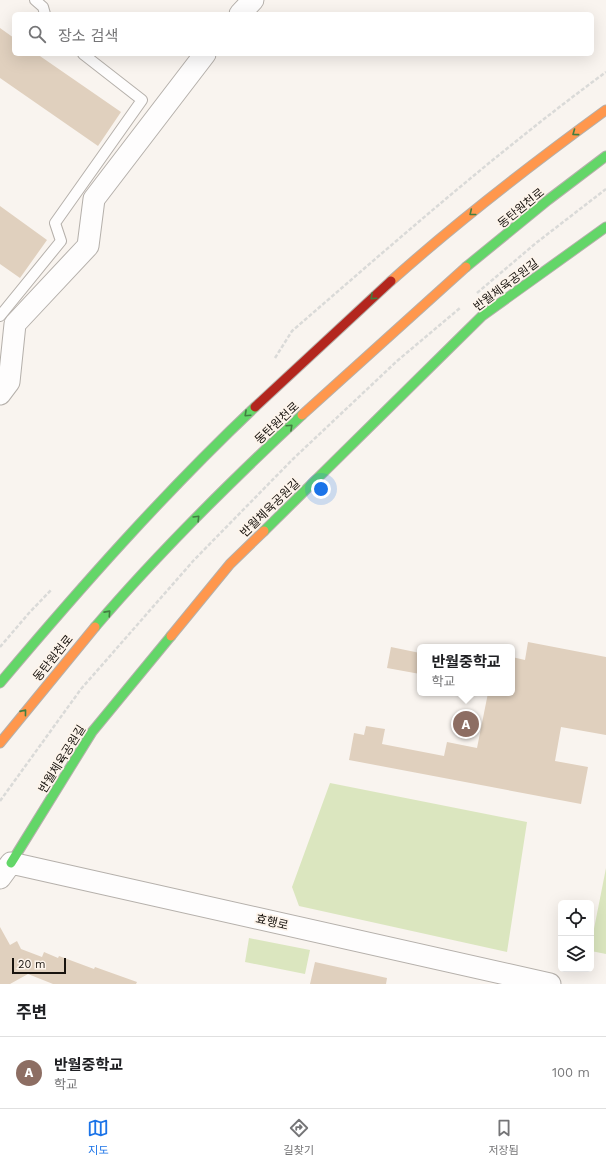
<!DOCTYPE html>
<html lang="ko">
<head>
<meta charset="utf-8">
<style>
	:root { --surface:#fff; --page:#f6f6f6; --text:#202124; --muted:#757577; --line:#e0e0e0; --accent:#1a73e8 }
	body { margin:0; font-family:"Work Sans","Noto Sans KR",sans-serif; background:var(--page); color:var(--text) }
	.controls { position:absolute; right:12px; bottom:12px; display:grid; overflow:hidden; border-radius:6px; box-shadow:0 4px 16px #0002 }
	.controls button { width:36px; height:36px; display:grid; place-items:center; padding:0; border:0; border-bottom:1px solid var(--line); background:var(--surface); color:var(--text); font:20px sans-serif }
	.scale { position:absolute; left:12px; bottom:10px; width:54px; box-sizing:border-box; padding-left:4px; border:2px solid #18130e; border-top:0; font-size:11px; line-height:14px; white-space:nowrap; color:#18130e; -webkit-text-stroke:3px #fdf4eb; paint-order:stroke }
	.you { position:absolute; left:321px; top:489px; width:14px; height:14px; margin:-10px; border:3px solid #fff; border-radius:50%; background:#1a73e8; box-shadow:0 0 0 6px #1a73e833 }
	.badge { display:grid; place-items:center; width:26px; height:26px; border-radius:50%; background:var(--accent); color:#fff; font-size:13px; font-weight:700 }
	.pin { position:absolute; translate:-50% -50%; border:2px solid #fff; box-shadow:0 1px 4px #0006 }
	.popup { position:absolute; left:417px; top:644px; width:98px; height:52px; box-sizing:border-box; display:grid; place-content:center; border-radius:6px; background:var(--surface); filter:drop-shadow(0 1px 3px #0005); font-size:13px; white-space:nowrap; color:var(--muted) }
	.popup b { font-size:15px; color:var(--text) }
	.popup::after { content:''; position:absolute; left:50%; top:100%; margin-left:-8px; border:8px solid transparent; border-top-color:var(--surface) }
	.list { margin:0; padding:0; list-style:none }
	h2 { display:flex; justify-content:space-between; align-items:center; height:52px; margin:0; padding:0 16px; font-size:17px }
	h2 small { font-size:13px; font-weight:400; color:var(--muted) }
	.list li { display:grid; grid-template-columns:26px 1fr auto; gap:12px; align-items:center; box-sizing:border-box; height:72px; padding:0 16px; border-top:1px solid var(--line) }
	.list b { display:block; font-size:15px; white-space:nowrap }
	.list p { margin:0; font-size:13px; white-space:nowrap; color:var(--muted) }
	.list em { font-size:13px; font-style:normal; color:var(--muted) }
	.icon { flex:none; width:22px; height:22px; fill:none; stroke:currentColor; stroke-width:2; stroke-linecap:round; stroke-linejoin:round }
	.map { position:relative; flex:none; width:606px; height:984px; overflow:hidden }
	.search { position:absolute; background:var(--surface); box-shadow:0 4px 16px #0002; left:12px; right:12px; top:12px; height:44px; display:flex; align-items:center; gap:10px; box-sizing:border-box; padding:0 14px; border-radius:6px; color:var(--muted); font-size:15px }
	.sheet { height:124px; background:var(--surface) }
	nav { display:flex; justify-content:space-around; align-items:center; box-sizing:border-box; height:56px; border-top:1px solid var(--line); background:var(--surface); font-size:11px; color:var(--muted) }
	nav a { display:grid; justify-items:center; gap:2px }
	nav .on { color:var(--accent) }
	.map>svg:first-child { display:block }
</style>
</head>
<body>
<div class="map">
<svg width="606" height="984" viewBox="0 0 606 984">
	<rect width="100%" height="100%" fill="#f9f4ef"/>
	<path fill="#dbe6bf" d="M330 783 527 822 507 952 299 906 292 887Z
		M606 868V954L591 951V944Z
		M249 938 310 950 305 974 245 962Z"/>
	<path fill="#e0d0be" d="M0 28 14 38V54H37L121 112 98 146 0 78Z
		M0 206 47 240 20 278 0 264Z
		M528 642 606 657V735L561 727 555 761 588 767 581 804 349 760 354 733 364 735 366 726 385 729 382 744 444 756 447 742 477 748 488 693H512V657L525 660Z
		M391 647 420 653V674L387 668Z
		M0 927 10 945 17 941 21 949 42 957 44 952 58 958 59 956 94 969 95 967 137 982 136 984H53L28 974 10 984H0Z
		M315 962 387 978 386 984H310Z"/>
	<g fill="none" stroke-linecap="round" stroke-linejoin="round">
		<defs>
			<path id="lane" d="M35 0 43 7 45 14
				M0 316 61 241 55 223 142 100 83 54"/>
			<path id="street" d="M240 14 253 0
				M0 394 9 382 15 324 88 246 94 199 205 54
				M0 878 11 863 550 984"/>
			<path id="fast" d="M466 267 548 200 606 156
				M264 531 482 316 606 227
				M95 627C159 552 230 482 302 415
				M0 683C81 587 164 493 255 407
				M11 863 92 732 171 636"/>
			<path id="slow" d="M391 281C459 220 532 164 606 110
				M302 415 466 267
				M171 636 230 564 264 531
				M0 743 95 627"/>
			<path id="jam" d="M255 407 391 281"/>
		</defs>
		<use href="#lane" stroke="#b5b0ab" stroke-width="12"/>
		<use href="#street" stroke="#b5b0ab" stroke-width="23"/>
		<use href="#fast" stroke="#b5b0ab" stroke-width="11"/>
		<use href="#slow" stroke="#b5b0ab" stroke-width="11"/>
		<use href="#jam" stroke="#b5b0ab" stroke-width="11"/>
		<path stroke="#dadad8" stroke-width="2.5" stroke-dasharray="4 2" stroke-linecap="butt" d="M477 293 536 243 606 189
			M275 358 292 331C395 242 497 152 606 72
			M0 647 29 613 52 589
			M0 801 81 689 194 560 293 459 397 361 460 308"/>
		<use href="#lane" stroke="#fefdfd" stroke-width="10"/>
		<use href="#street" stroke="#fefdfd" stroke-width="21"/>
		<use href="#fast" stroke="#63d668" stroke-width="9"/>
		<use href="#slow" stroke="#ff974d" stroke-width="9"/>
		<use href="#jam" stroke="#b3261e" stroke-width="9"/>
	</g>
	<defs><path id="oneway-chevron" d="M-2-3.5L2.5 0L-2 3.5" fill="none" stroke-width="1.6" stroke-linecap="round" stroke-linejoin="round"/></defs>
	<g stroke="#417e40">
		<use href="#oneway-chevron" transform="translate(575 133) rotate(144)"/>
		<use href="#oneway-chevron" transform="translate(472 213) rotate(141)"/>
		<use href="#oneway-chevron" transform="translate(373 297) rotate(138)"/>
		<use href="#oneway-chevron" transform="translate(247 414) rotate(137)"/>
		<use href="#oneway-chevron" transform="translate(290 427) rotate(-43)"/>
		<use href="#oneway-chevron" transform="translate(197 518) rotate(-45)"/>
		<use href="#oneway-chevron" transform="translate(108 613) rotate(-48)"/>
		<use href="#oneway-chevron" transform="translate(24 712) rotate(-51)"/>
	</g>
	<g text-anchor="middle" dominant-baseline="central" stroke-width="3.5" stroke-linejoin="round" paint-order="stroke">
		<g font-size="12" fill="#18130e" stroke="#fdf4eb">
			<text transform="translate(521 208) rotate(-39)">동탄원천로</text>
			<text transform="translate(506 285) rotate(-37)">반월체육공원길</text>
			<text transform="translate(277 423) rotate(-43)">동탄원천로</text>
			<text transform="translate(270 508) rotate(-44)">반월체육공원길</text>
			<text transform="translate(53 658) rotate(-51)">동탄원천로</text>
			<text transform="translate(62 759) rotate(-58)">반월체육공원길</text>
			<text transform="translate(272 922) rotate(13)">효행로</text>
		</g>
	</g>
</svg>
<div class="controls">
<button><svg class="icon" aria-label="locate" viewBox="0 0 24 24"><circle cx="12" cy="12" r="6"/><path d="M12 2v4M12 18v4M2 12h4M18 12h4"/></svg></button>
<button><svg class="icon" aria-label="layers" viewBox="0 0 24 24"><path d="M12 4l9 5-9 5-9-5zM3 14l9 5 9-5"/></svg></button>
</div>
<div class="scale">20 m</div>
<div class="you"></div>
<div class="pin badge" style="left:466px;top:724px;background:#8d6e63">A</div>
<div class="popup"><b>반월중학교</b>학교</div>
<div class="search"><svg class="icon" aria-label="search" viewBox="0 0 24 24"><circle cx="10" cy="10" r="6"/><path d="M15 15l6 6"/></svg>장소 검색</div>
</div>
<section class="sheet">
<h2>주변<small></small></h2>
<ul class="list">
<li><span class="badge" style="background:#8d6e63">A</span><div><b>반월중학교</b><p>학교</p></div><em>100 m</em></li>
</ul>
</section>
<nav>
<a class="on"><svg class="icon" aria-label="map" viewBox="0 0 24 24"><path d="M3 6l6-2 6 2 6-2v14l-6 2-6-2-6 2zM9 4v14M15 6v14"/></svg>지도</a>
<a><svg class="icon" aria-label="directions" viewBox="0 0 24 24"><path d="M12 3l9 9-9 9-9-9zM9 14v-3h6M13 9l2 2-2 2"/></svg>길찾기</a>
<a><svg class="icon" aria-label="saved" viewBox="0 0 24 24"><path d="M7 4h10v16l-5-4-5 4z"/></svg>저장됨</a>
</nav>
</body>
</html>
